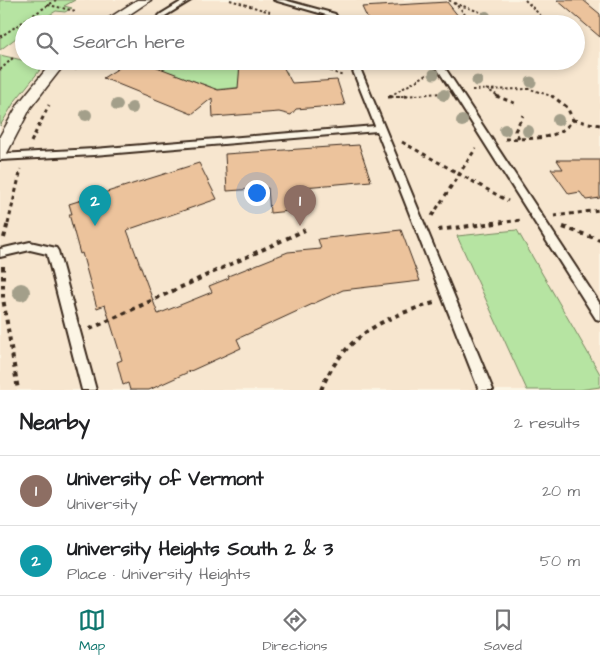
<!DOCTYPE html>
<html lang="en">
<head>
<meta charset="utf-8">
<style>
	:root { --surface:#fff; --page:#f2f2f2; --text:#202124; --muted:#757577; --line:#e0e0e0; --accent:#0f766e }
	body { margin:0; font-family:"Architects Daughter",sans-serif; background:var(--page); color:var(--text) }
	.you { position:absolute; left:256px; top:192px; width:18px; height:18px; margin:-12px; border:4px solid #fff; border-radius:50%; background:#1a73e8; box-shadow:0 0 0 8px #1a73e833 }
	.badge { display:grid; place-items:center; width:32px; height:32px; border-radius:50%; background:var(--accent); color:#fff; font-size:16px; font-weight:700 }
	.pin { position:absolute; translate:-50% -41px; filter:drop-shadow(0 1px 2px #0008) }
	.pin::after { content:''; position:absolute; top:26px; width:18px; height:15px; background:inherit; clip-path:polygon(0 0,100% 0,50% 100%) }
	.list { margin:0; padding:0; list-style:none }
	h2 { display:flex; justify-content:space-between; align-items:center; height:65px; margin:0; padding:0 20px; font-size:21px }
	h2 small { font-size:16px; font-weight:400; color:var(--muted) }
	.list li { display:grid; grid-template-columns:32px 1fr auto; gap:15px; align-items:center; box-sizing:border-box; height:70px; padding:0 20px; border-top:1px solid var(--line) }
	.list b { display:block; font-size:19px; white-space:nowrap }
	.list p { margin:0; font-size:16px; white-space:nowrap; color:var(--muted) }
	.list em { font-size:16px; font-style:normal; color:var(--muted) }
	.icon { flex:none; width:28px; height:28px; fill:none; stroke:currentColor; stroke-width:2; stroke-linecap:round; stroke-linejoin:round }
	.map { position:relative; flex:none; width:600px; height:390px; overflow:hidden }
	.search { position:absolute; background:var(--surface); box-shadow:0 2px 8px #0003; left:15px; right:15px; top:15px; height:55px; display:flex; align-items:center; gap:12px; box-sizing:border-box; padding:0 18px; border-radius:28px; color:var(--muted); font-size:19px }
	.sheet { height:205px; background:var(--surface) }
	nav { display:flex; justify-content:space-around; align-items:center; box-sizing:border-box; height:70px; border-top:1px solid var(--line); background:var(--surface); font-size:14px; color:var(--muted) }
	nav a { display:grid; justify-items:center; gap:2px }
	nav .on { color:var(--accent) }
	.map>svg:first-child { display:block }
</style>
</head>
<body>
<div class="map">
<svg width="600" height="390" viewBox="0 0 600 390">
	<rect width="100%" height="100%" fill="#fcf5e5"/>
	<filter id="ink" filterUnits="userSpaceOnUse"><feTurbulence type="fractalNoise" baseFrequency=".02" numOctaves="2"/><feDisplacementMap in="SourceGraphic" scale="10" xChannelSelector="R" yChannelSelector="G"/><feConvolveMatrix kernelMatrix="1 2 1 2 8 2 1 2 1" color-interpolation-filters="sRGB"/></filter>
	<g filter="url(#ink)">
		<path fill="#f7e6cf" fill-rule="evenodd" d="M0 0H600V390H0ZM24 24H576V61H24Z"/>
		<path fill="#b6e4a2" stroke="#788760" d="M0 0H75L64 6 72 8 65 12 56 11 35 24H24V32L0 50Z
			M0 55 44 65 15 101 0 126Z
			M168 61H246V63L238 64V69L287 72 288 83 212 90 211 87 169 72 149 73Z
			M517 230 600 374V387L579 390H527L457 236Z"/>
		<path fill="#ecc39c" stroke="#3b2a1e" d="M557 0H583L600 14V37Z
			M447 2 463 22 370 24 362 7Z
			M130 61H141L218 90 238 88 240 64 246 63V61H280L292 83 337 80 345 105 296 109 291 115 279 112 213 117 212 98 192 114 103 78Z
			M359 145 371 181 304 187 308 209 270 213 268 188 227 191 225 154Z
			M557 160H600V198L586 200 580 192 569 194 551 169H563Z
			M199 163 217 199 127 230 158 314 212 292 209 286 229 278 228 276 288 252 321 249 318 239 401 230 420 281 343 290 237 339 241 348 149 390H130L128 383 123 385 117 362 122 360 105 305 97 308 82 253 80 254 69 214H72L69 204Z"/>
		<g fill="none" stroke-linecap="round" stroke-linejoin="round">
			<defs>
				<path id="lane" d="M184 0H191L165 16 157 24H150L161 14Z
					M274 0H284L335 14 340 24H334L330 16Z
					M349 61H357L493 390H479L377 131 94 155 0 160V154L94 149 375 126Z
					M431 61H438L443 65 600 304V320L596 319 437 68Z
					M30 242 56 248 58 251 96 390H82L47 254 30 250 0 257V249Z"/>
				<path id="street" d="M137 0H151L115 24H100Z
					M53 61H67L31 107 6 155 0 157V136L19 103Z"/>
			</defs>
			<use href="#lane" stroke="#3b2a1e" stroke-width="4"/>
			<use href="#street" stroke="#3b2a1e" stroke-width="3"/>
			<path stroke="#3b2a1e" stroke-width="2" stroke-dasharray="2.5 2.5" stroke-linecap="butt" d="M230 0 270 12
				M449 0 460 8 472 24
				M525 0 549 24
				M454 3 515 24
				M48 5 76 11
				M0 37 56 0
				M576 45 581 44
				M307 61 343 76
				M0 70 14 57
				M75 70 83 61
				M486 89 500 97
				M472 90 530 89 554 97
				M390 96 428 74
				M391 97 441 93"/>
			<path stroke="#3b2a1e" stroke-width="3" stroke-dasharray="4 4" stroke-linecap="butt" d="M496 96 517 104
				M388 97 408 96
				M573 120 600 125
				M519 138 515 131 523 115
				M505 139C529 138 557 142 573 120L567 107 552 96
				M31 142 49 105
				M402 142 508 201
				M432 216 476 148
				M554 216 600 210
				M8 224 21 169
				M492 224 521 220"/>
			<path stroke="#3b2a1e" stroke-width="4" stroke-dasharray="4.5 4.5" stroke-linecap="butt" d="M563 227 600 240
				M438 230 502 222
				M4 238 8 222
				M3 266V298L18 390
				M90 329 305 230
				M321 390C342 338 382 317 434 303"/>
			<use href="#lane" fill="#fcf5e5" fill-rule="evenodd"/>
			<use href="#street" fill="#fcf5e5" fill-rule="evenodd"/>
		</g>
		<g fill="#a39f8a">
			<circle cx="486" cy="16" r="5"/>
			<circle cx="434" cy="74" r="5.5"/>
			<circle cx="477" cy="81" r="5.5"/>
			<circle cx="531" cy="82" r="5.5"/>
			<circle cx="444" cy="95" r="6"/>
			<circle cx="117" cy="105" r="6"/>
			<circle cx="132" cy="108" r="6"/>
			<circle cx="86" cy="115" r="6"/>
			<circle cx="558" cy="120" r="6"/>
			<circle cx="462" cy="121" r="6"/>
			<circle cx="505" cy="130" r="6"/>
			<circle cx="528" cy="131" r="6"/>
			<circle cx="21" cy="292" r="9"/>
		</g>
	</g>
</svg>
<div class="you"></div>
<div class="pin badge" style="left:300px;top:226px;background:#8d6e63">1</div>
<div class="pin badge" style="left:95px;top:226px;background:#0f9aa8">2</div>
<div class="search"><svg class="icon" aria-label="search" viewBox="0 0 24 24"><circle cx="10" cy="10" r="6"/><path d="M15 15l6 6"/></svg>Search here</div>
</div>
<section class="sheet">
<h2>Nearby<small>2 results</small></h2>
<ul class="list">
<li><span class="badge" style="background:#8d6e63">1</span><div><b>University of Vermont</b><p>University</p></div><em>20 m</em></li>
<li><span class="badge" style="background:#0f9aa8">2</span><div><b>University Heights South 2 &amp; 3</b><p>Place · University Heights</p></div><em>50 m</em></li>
</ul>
</section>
<nav>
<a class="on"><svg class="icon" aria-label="map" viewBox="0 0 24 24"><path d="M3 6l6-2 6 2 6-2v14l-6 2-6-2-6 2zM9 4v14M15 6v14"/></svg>Map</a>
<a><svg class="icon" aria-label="directions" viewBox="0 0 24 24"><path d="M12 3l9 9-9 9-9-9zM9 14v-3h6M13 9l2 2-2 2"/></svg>Directions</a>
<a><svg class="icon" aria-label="saved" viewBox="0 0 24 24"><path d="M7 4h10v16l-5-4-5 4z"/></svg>Saved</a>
</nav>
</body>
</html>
